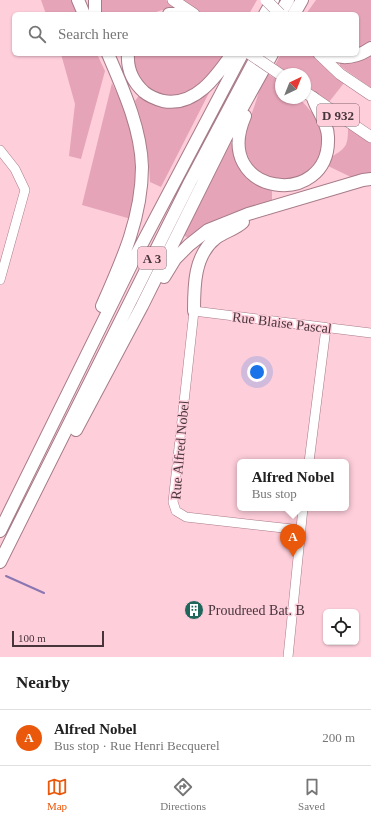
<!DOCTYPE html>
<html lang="en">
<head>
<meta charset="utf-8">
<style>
	:root { --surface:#fff; --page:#f6f6f6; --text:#222; --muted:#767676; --line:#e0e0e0; --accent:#ea580c }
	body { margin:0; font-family:"Times New Roman",serif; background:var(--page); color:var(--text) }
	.controls { position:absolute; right:12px; bottom:12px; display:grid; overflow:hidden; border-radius:6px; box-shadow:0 1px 3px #0004 }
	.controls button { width:36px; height:36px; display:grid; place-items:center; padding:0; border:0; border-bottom:1px solid var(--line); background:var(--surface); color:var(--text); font:20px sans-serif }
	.compass { position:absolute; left:275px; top:68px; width:36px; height:36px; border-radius:50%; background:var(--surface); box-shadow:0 1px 3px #0004; rotate:43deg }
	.scale { position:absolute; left:12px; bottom:10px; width:92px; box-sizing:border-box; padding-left:4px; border:2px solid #48353b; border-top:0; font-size:11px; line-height:14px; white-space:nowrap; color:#48353b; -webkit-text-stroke:3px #fecedb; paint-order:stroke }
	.you { position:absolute; left:257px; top:372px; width:14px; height:14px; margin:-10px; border:3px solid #fff; border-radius:50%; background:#1a73e8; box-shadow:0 0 0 6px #1a73e833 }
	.badge { display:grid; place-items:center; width:26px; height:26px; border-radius:50%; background:var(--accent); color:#fff; font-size:13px; font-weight:700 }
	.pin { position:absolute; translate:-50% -33px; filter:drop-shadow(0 1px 2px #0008) }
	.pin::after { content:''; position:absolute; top:21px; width:14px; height:12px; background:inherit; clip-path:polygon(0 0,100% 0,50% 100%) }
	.popup { position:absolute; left:237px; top:459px; width:112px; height:52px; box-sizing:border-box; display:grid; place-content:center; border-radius:6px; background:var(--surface); filter:drop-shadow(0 1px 3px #0005); font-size:13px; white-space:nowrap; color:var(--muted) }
	.popup b { font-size:15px; color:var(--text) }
	.popup::after { content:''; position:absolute; left:50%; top:100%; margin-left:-8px; border:8px solid transparent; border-top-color:var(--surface) }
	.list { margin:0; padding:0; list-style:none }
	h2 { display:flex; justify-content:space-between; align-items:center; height:52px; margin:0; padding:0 16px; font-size:17px }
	h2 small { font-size:13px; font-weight:400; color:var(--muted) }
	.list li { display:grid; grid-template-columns:26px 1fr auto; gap:12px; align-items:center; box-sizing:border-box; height:56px; padding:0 16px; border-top:1px solid var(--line) }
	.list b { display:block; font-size:15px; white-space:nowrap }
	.list p { margin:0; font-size:13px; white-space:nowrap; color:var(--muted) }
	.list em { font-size:13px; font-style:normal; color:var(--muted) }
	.icon { flex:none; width:22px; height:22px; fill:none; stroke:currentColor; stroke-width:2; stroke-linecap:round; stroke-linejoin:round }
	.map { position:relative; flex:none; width:371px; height:657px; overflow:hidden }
	.search { position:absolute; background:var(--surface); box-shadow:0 1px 3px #0004; left:12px; right:12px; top:12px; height:44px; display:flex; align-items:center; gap:10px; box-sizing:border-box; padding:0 14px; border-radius:6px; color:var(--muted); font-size:15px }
	.sheet { height:108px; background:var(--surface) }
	nav { display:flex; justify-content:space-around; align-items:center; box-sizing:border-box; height:56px; border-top:1px solid var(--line); background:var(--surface); font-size:11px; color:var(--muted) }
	nav a { display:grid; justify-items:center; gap:2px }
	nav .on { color:var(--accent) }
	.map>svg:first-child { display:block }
</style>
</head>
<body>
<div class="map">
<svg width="371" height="657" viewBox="0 0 371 657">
	<rect width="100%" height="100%" fill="#fecedb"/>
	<path fill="#e6a4b8" d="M41 0H71L79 14H46Z
		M100 0H166L181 11 162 10 150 14H101Z
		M181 0H257L249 14H202Z
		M316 0H371V40L368 44 357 50V14H306Z
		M371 52V88L340 66V62Z
		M61 54H97L105 71 81 159 69 156 75 104Z
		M133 54H226C212 78 176 112 148 87 137 77 134 68 133 54Z
		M281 54H313L344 83 329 102 305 85V74H290L275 65Z
		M266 73 281 82V98H299C305 105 312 111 316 119 345 170 267 206 248 156 246 152 243 146 243 142 244 130 249 121 253 110 258 97 260 85 266 73Z
		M112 83 129 118 137 165 131 219 82 205Z
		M214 83 161 187 150 182C149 154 144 128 135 101L140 94C147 98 155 104 162 107 184 113 200 98 214 83Z
		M348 127 371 143V173L353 178 328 166 331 157C347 148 348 145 348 127Z
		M229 142 233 144 260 185 272 191V201C240 210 215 216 188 238L182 234Z"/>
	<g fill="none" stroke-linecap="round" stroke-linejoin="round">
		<path stroke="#8a76b1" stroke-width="2" d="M6 576 44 593"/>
		<defs>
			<path id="minor" d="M0 150 15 169 25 190 0 280
				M309 462 326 328
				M301 530 186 517 176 511 173 502 194 311 371 333
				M288 657 303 508"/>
			<path id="major" d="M173 0 194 14
				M319 54 340 74 371 95
				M305 92 371 137"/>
			<path id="highway" d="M78 0 84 14
				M95 0V14
				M169 14H178
				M265 14 273 0
				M280 14 288 0
				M294 14 302 0
				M128 54C127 69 133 82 144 92 150 97 156 99 163 101 195 107 216 77 232 54
				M329 54C344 60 358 57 371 48
				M245 116C210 196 331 211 328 137 328 123 317 111 313 98
				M164 277 175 259 189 245 208 230 248 214 363 180 371 179
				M102 306C122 261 142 217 142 167 141 128 123 89 108 54
				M194 311C194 286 194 255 216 238 224 232 236 229 243 222
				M76 430 142 306 226 137 272 54
				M0 531 135 257 242 54
				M0 562 190 182 258 54"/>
		</defs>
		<use href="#minor" stroke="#a77b88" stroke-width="10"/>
		<use href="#major" stroke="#a77b88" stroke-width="12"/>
		<use href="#highway" stroke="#a77b88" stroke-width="14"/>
		<use href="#minor" stroke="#fff" stroke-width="9"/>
		<use href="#major" stroke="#fff" stroke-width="11"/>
		<use href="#highway" stroke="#fff" stroke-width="12"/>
		<defs>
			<path id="major-bridge" d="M266 0 280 14
				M250 54 281 75"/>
		</defs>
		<use href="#major-bridge" stroke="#a77b88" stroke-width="12" stroke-linecap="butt"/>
		<use href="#major-bridge" stroke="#fff" stroke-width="11"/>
	</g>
	<defs>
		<symbol id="building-disc" viewBox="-11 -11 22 22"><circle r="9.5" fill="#20665a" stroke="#fecedb"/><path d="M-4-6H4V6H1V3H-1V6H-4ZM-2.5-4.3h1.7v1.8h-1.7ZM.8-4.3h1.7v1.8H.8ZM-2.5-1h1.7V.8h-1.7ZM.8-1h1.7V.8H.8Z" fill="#fff"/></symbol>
	</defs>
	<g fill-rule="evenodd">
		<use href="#building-disc" x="183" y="599" width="22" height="22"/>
	</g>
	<g text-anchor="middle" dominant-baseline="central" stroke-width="3" stroke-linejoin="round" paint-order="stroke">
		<g fill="#fecedb" stroke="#7f636b" stroke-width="1">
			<rect x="317" y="104" width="42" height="22" rx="3"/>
			<rect x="138" y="247" width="28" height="22" rx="3"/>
		</g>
		<g font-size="13" font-weight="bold" fill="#48353b">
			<text x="338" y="115">D 932</text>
			<text x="152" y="258">A 3</text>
		</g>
		<g font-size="14" fill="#48353b" stroke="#fecedb">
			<text transform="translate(282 323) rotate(7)">Rue Blaise Pascal</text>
			<text transform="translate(180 450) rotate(-85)">Rue Alfred Nobel</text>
		</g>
		<g font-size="14" fill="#48353b" stroke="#fecedb" text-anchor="start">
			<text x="208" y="610">Proudreed Bat. B</text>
		</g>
	</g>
</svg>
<div class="controls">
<button><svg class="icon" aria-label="locate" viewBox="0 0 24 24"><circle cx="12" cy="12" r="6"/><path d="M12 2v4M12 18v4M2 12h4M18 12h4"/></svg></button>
</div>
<svg class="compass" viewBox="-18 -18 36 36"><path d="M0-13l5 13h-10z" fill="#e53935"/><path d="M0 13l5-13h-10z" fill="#767676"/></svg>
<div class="scale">100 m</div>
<div class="you"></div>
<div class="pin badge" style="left:293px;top:557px">A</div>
<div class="popup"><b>Alfred Nobel</b>Bus stop</div>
<div class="search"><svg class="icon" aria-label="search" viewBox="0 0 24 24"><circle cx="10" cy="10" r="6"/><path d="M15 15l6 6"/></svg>Search here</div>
</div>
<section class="sheet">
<h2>Nearby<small></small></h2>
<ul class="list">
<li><span class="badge">A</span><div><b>Alfred Nobel</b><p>Bus stop · Rue Henri Becquerel</p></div><em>200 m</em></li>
</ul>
</section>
<nav>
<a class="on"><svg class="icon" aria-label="map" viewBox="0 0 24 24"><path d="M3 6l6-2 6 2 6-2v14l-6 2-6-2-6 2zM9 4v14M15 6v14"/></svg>Map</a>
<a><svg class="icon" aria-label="directions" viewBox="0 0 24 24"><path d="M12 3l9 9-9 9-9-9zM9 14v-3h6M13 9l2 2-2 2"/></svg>Directions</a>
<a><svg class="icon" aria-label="saved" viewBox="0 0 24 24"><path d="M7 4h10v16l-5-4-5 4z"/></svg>Saved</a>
</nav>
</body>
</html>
